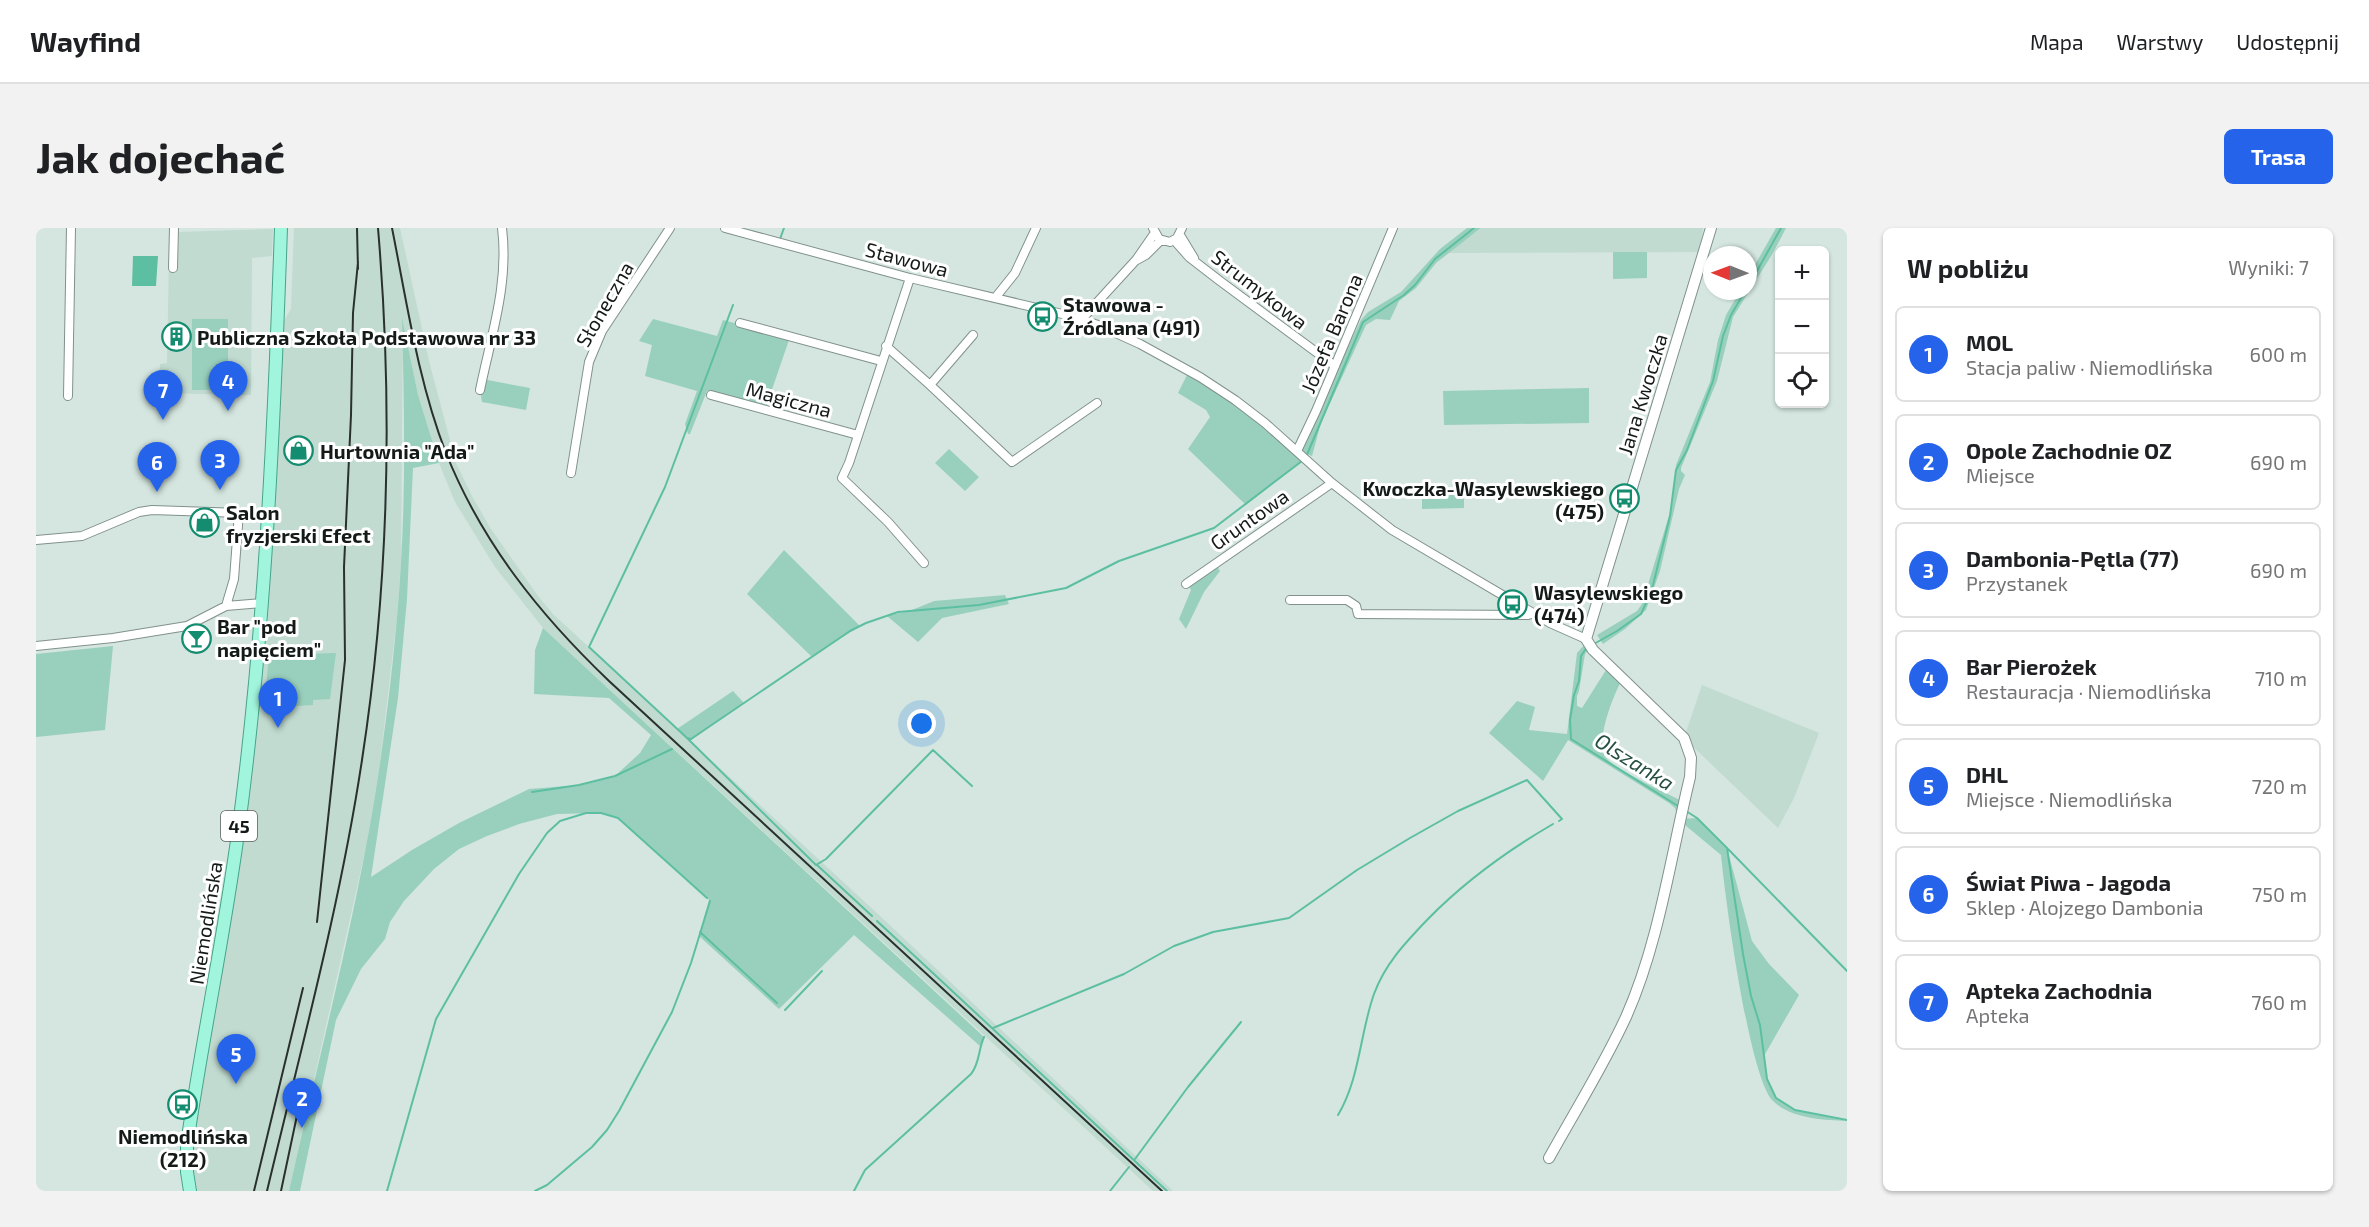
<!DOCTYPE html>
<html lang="pl">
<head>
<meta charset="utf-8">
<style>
	:root { --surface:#fff; --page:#f2f2f2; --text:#202124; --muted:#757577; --line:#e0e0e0; --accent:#2563eb }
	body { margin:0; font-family:"Exo 2",sans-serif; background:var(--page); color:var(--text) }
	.controls { position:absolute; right:18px; top:18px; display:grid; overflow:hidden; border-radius:9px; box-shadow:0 2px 4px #0004 }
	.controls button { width:54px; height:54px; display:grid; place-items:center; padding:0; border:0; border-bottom:2px solid var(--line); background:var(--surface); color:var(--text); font:30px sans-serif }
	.compass { position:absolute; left:1667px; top:18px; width:54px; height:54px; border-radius:50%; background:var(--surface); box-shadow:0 2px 4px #0004; rotate:271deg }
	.you { position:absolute; left:886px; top:496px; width:21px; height:21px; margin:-15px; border:4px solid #fff; border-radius:50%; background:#1a73e8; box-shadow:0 0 0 9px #1a73e833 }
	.badge { display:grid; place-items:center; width:39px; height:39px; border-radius:50%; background:var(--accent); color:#fff; font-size:20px; font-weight:700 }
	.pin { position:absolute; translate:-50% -50px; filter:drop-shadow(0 2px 3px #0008) }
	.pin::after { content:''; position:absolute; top:32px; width:21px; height:18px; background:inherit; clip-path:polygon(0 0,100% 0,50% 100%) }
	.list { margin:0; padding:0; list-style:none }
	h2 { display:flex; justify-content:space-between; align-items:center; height:78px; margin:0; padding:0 24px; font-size:26px }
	h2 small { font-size:20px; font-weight:400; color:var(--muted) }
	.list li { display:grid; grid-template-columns:39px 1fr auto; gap:18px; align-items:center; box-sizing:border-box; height:96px; margin:0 12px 12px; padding:0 12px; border:2px solid var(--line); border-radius:9px }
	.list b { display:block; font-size:22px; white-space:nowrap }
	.list p { margin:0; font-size:20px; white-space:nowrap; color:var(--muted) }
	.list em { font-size:20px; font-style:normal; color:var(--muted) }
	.icon { flex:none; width:33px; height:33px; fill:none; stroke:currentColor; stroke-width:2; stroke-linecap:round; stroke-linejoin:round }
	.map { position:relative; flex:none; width:1811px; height:963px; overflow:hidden; border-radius:9px }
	header { display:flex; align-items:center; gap:36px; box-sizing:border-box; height:84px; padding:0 30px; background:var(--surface); border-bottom:2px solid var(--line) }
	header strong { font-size:28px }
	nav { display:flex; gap:33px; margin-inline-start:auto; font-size:21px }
	.intro { display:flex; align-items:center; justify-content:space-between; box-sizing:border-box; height:144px; padding:0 36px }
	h1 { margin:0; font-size:42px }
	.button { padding:15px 27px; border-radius:9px; background:var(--accent); color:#fff; font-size:21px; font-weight:700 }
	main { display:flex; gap:36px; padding:0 36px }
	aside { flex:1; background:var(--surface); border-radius:9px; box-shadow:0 2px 4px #0004 }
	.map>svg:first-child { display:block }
</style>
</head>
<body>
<header>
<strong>Wayfind</strong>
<nav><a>Mapa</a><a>Warstwy</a><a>Udostępnij</a></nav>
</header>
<div class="intro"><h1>Jak dojechać</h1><a class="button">Trasa</a></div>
<main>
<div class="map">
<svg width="1811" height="963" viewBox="0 0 1811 963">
	<rect width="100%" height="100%" fill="#d4e6df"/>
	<path fill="#c1dbd1" d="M258 0H364L393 133 420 235 436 268 455 301 502 368 517 386 843 687 1137 963H1117L507 400 459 339 419 274 403 235 382 168 367 95 365 333 361 390 343 542 331 615 253 963H154L151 944 202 604 241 104 255 81Z
		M1446 0H1667L1663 24 1411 25Z
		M237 1 236 28 216 30 215 167 123 165 124 136 131 135 133 31H142L143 4Z
		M1666 457 1783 505 1758 570 1742 600 1648 510Z"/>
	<path fill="#99d0bd" d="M1431 0H1445L1400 35 1380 60 1363 73 1354 92 1340 91 1330 97 1285 195 1276 228 1262 223 1265 234 1210 277 1152 221 1174 189 1170 182 1142 165 1153 143 1261 222 1325 92 1332 84 1365 64 1404 21Z
		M1740 0H1750L1737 25 1697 89 1681 153 1645 240V243L1649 247 1643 261 1624 343 1610 382 1589 401 1567 416 1561 407 1601 383 1606 376 1636 278 1640 237 1674 154 1682 112 1690 87 1704 63H1712V49Z
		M1577 24H1611V50L1577 51Z
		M366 90 382 167 403 235 377 240 371 371 362 470 335 649 376 622 423 595 493 561 543 557 579 548 604 525 615 507 573 470 498 466 499 422 507 400 948 809 944 818 818 707 743 781 663 708 673 672 582 590 565 585 521 586 483 596 451 608 423 621 398 641 368 673 354 694 349 711 325 741 300 792 264 963H253C284 823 322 683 343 542 353 473 361 404 365 334 370 253 368 171 366 90Z
		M156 91H192V162H156Z
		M617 91 681 108 687 92 754 109 730 179 671 163 654 206H652L649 196 661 163 609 148 616 117 603 113Z
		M446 151 494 160 490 182 446 174 444 162Z
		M1553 160V195L1408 197 1407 163Z
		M913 221 943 249 929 263 899 235Z
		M1428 264V280L1386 281V265Z
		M748 322 824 398 776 429 711 366Z
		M1179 335 1184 343 1168 364 1150 401 1143 391 1155 362 1151 355Z
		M969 367 973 376 906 390 882 414 851 388 876 382 898 373Z
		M1549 416 1553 421 1549 426 1543 463 1541 468V478L1546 480 1570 442 1587 450C1578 465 1558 515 1570 530 1580 542 1632 566 1648 574L1644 591 1661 590 1691 620 1716 713 1733 736 1763 767 1728 828 1731 851 1740 870 1759 882 1811 893C1788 892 1755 891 1737 873 1713 850 1689 668 1685 627L1643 592 1639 580 1633 575 1532 512 1507 553 1453 505 1481 473 1499 479 1493 502 1531 506 1541 425Z
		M77 418 69 502 0 509V426Z
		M300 425 294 471 277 472V477L228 480 233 427Z
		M697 463 708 475 654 513 641 501Z"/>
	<path fill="#5dbfa1" d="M97 28H122L120 58H96Z"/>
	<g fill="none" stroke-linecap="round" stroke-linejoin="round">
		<path stroke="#5dbfa1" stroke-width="2" d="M744 11 748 0
			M1712 59 1745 0
			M697 77 629 259 553 419 651 510 655 511 814 403 830 395 862 384 943 377 1030 360 1083 333 1178 300 1266 233
			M1270 229 1327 94 1368 67 1379 57 1399 31 1438 0
			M1556 417 1581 403 1605 386 1610 375 1617 357 1634 288 1640 242 1651 222 1677 153 1687 108 1695 87 1709 63
			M1551 419 1545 428 1543 453 1538 467 1534 492 1535 511 1642 578
			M651 510 780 637 790 631 897 522 936 558
			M496 564 543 557 579 548 636 521
			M1650 583 1661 590 1691 620 1707 726 1715 768 1724 797 1731 851 1740 870 1759 882 1811 892
			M1692 621 1811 743
			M781 637 836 688
			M841 693 1131 963
			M664 704 741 775
			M749 782 786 743
			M957 800 1088 746 1138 718 1177 704 1253 690 1321 642 1374 610 1422 583 1491 552 1526 591 1523 593
			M1302 887C1324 850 1324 805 1338 766 1349 736 1369 715 1391 692 1429 653 1469 624 1517 596
			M1099 931 1152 859 1205 794
			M351 963 400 791 483 646 511 605 524 593 550 585H565L582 590 671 670
			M499 963 511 957 556 919 571 902 583 883 636 784 655 735 674 673
			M818 963 829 942 935 846C944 835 942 822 948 809
			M1074 963 1093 939"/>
		<defs>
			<path id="minor" d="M689 0 874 50 1035 88 1062 97 1104 116 1164 149 1199 172 1229 195 1296 255 1356 302 1514 395 1550 411
				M1117 0 1123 11 1134 14 1141 10 1146 0
				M1144 7 1158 30
				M1138 12 1153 29 1184 53 1299 138
				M1101 32 1110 27 1125 12
				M137 40 138 0
				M874 50 813 235 806 250 852 294 888 335
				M959 70 979 45 1000 0
				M1045 92 1100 32 1118 6
				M704 95 845 133
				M850 118 894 157 937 107
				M894 157 976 234 1061 175
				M444 162C455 108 473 56 466 0
				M675 167 822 207
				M32 168 35 0
				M1261 223 1280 183 1357 0
				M535 245 553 134 566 103 634 0
				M0 312 46 308 103 284 116 282 233 286
				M1150 356 1296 255
				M1254 372H1311L1320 378 1322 386 1492 387 1498 385
				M190 378 198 351 203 284
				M0 418 77 410 151 398 190 378 227 375"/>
			<path id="tertiary" d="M1513 930C1539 883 1568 837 1590 789 1623 715 1635 627 1654 549L1655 530 1648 510 1557 422 1550 411 1675 0"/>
			<path id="primary" d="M154 963 151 944V916C166 812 188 709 202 605 229 404 238 202 245 0"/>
		</defs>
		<use href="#minor" stroke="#81918b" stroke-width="10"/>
		<use href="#tertiary" stroke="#81918b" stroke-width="12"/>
		<use href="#primary" stroke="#47a489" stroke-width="14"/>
		<use href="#minor" stroke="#fff" stroke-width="8"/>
		<use href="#tertiary" stroke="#fff" stroke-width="10"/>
		<use href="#primary" stroke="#a1f5dd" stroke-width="12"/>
		<path stroke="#29302e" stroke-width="2" d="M321 0 322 41
			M356 0C371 75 382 153 410 225 446 315 504 387 573 453L1126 963
			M281 694 309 432 308 339 315 187 317 85 322 34
			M218 963 267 760
			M231 963C265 820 304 678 326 532 353 356 357 178 342 0
			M245 963 263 878"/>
	</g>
	<defs>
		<symbol id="bus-ring" viewBox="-11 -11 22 22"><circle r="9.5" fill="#fff" stroke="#138c6f" stroke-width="1.5"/><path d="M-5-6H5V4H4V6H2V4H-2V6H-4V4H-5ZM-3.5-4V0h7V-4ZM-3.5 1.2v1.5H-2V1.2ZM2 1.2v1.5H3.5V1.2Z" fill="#138c6f"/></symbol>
		<symbol id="building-ring" viewBox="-11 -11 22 22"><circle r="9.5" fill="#fff" stroke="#138c6f" stroke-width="1.5"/><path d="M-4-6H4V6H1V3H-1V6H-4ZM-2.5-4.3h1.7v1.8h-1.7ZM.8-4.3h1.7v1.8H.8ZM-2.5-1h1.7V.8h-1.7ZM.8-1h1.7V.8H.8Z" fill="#138c6f"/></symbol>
		<symbol id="shop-ring" viewBox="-11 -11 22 22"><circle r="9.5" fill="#fff" stroke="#138c6f" stroke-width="1.5"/><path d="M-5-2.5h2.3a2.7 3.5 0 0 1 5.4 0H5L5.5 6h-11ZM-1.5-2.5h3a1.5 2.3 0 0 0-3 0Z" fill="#138c6f"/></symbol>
		<symbol id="bar-ring" viewBox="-11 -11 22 22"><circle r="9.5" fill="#fff" stroke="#138c6f" stroke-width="1.5"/><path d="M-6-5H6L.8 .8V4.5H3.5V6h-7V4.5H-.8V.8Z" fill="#138c6f"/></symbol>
	</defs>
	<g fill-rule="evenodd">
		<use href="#bus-ring" x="990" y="72" width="33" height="33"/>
		<use href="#building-ring" x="124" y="92" width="33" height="33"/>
		<use href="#shop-ring" x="246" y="206" width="33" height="33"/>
		<use href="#bus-ring" x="1572" y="254" width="33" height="33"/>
		<use href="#shop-ring" x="152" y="278" width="33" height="33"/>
		<use href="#bus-ring" x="1460" y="360" width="33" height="33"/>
		<use href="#bar-ring" x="144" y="394" width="33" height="33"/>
		<use href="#bus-ring" x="130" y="860" width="33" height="33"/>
	</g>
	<g text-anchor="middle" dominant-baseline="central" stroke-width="6" stroke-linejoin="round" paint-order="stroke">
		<rect fill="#fff" stroke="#5a5f5d" stroke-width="1.5" x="185" y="583" width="36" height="30" rx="4.5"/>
		<g font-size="18" font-weight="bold" fill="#141a18">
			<text x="203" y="598">45</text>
		</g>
		<g font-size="20" fill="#141a18" stroke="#fff">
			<text transform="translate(871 31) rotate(15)">Stawowa</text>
			<text transform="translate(1224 61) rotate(38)">Strumykowa</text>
			<text transform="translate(568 76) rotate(-60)">Słoneczna</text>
			<text transform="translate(1295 105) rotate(-67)">Józefa Barona</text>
			<text transform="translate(1606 166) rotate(-73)">Jana Kwoczka</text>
			<text transform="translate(753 171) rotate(15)">Magiczna</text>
			<text transform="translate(1213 291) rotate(-35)">Gruntowa</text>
			<text transform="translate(169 695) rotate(-81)">Niemodlińska</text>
		</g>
		<g font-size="20" font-weight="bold" fill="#141a18" stroke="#fff" text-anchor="start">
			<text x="1027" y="76">Stawowa -<tspan x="1027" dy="23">Źródlana (491)</tspan></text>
			<text x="161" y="109">Publiczna Szkoła Podstawowa nr 33</text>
			<text x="284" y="223">Hurtownia "Ada"</text>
			<text x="1568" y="260" text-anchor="end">Kwoczka-Wasylewskiego<tspan x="1568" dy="23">(475)</tspan></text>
			<text x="190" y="284">Salon<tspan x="190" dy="23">fryzjerski Efect</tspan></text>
			<text x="1498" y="364">Wasylewskiego<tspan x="1498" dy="23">(474)</tspan></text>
			<text x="181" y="398">Bar "pod<tspan x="181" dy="23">napięciem"</tspan></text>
			<text x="147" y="908" text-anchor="middle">Niemodlińska<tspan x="147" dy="23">(212)</tspan></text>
		</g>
		<g font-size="21" font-style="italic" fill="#254f42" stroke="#fff">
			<text transform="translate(1599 533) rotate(32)">Olszanka</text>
		</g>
	</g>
</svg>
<div class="controls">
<button>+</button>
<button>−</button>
<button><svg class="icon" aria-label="locate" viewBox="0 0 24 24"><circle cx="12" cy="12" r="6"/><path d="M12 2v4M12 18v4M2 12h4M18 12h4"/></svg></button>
</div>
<svg class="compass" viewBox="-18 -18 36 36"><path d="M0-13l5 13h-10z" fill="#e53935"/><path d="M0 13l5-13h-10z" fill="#757577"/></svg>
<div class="you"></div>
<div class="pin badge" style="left:242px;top:500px">1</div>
<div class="pin badge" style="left:266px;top:900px">2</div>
<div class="pin badge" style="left:184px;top:262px">3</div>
<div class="pin badge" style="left:192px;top:183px">4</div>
<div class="pin badge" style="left:200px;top:856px">5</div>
<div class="pin badge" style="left:121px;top:264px">6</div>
<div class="pin badge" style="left:127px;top:192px">7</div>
</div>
<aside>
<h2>W pobliżu<small>Wyniki: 7</small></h2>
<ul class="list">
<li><span class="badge">1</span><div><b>MOL</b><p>Stacja paliw · Niemodlińska</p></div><em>600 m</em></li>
<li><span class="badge">2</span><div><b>Opole Zachodnie OZ</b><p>Miejsce</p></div><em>690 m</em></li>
<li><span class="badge">3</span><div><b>Dambonia-Pętla (77)</b><p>Przystanek</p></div><em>690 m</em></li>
<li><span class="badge">4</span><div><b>Bar Pierożek</b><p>Restauracja · Niemodlińska</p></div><em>710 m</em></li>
<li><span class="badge">5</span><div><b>DHL</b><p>Miejsce · Niemodlińska</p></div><em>720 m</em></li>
<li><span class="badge">6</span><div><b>Świat Piwa - Jagoda</b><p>Sklep · Alojzego Dambonia</p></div><em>750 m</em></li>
<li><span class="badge">7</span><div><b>Apteka Zachodnia</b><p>Apteka</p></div><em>760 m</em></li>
</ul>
</aside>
</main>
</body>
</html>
